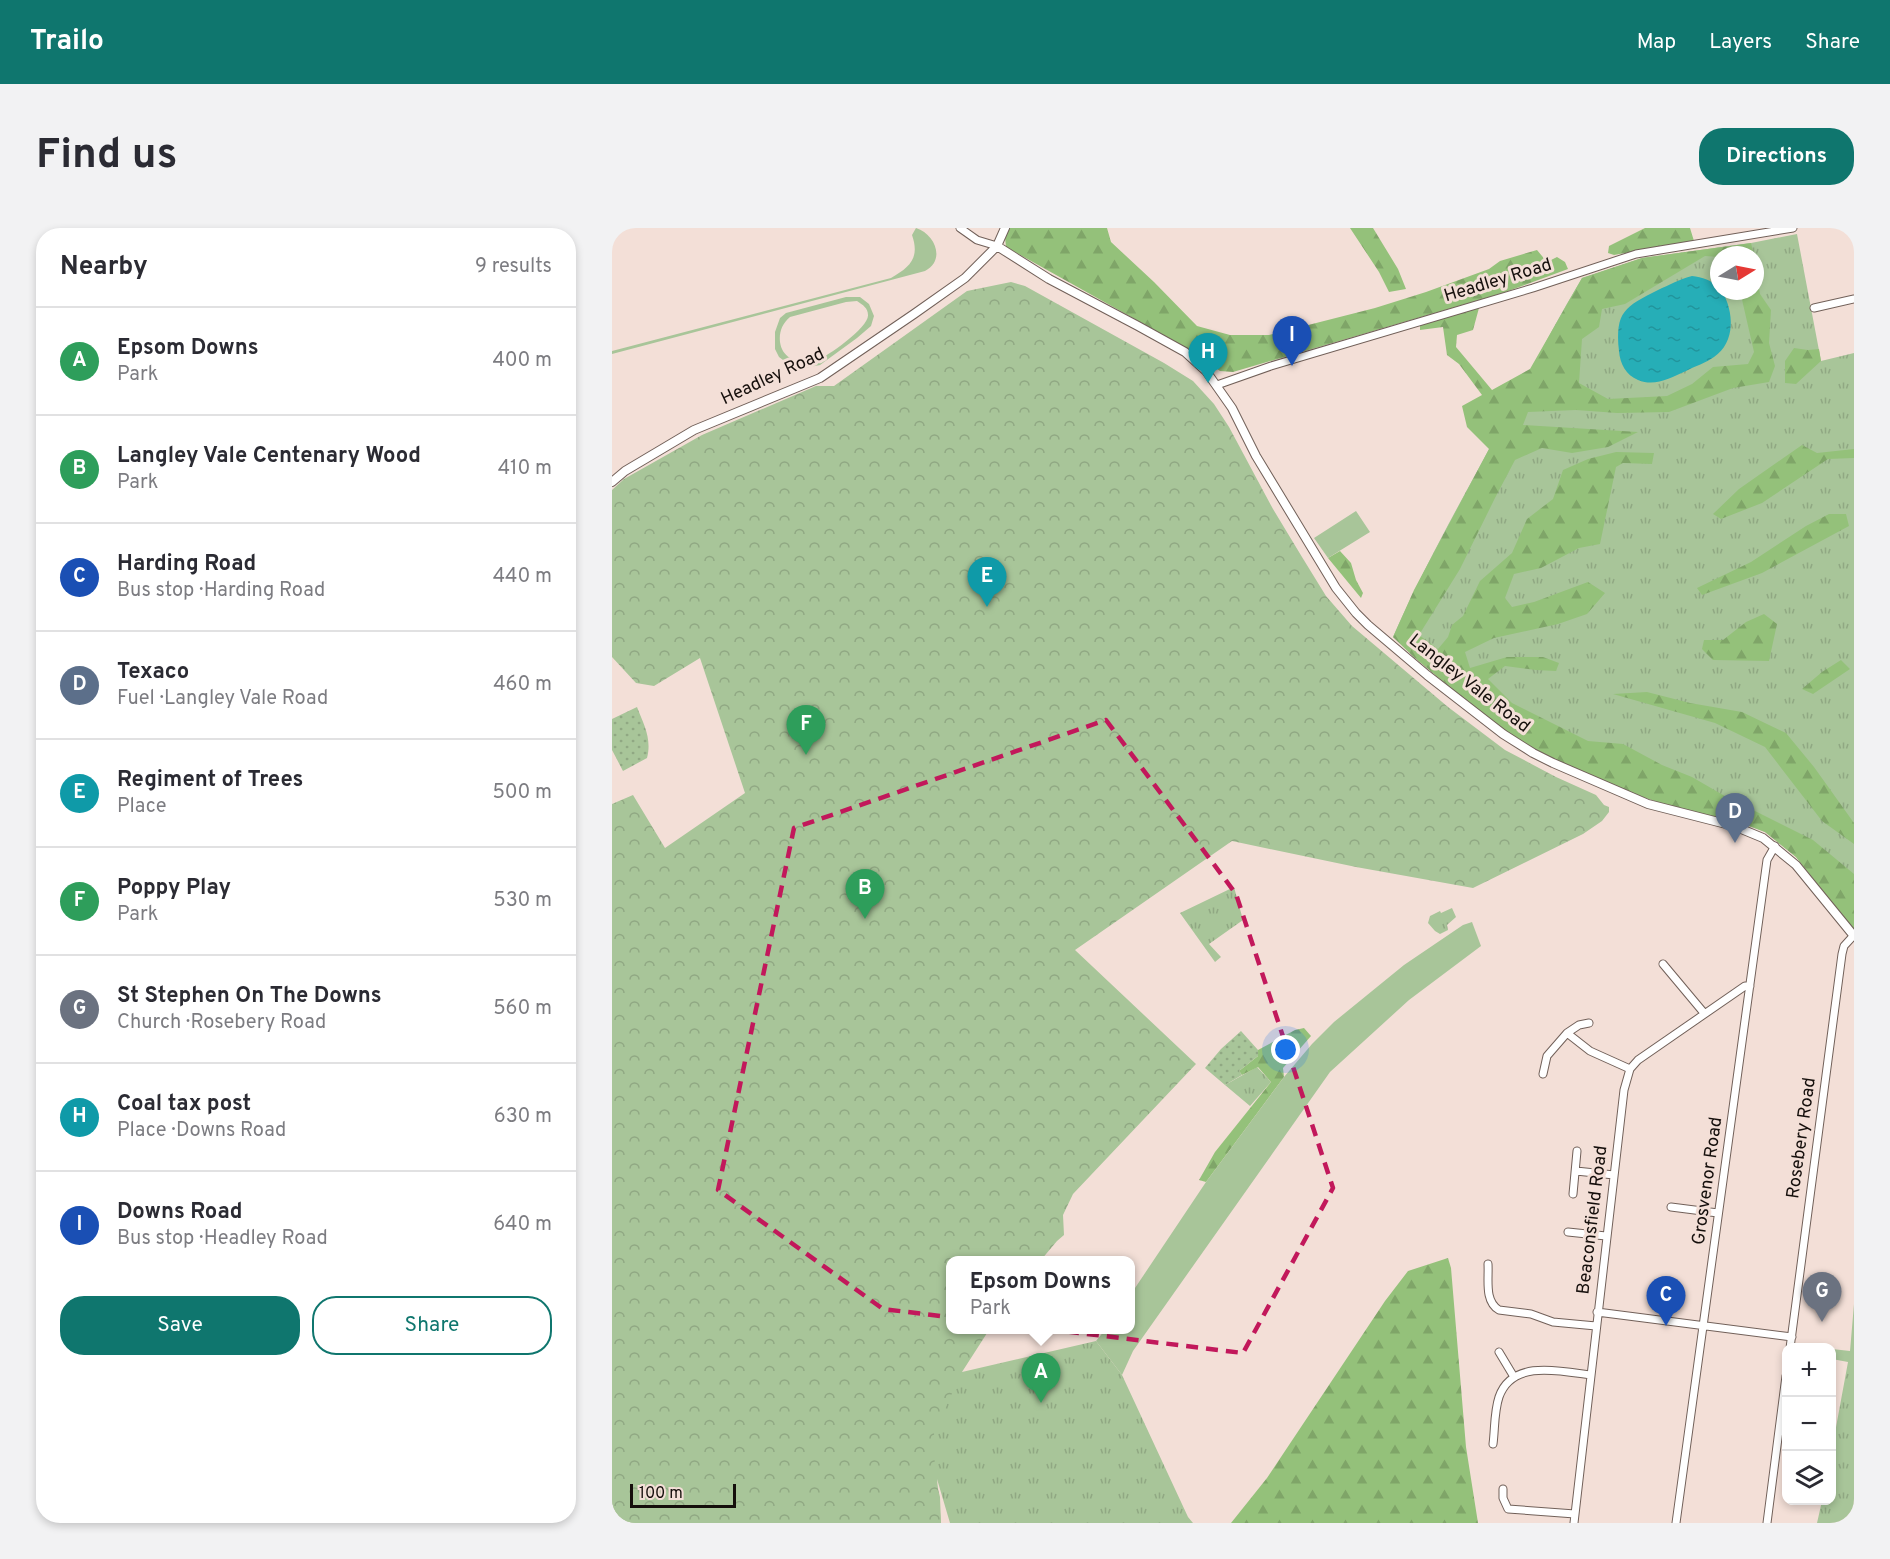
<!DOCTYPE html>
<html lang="en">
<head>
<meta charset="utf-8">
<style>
	:root { --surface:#fff; --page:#f2f2f3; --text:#2b2b33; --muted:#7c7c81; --line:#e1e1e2; --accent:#0f766e }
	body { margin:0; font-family:Overpass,sans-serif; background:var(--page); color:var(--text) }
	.controls { position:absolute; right:18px; bottom:18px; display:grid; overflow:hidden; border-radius:12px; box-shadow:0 3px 9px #0003 }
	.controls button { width:54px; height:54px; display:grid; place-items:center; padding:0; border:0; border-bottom:2px solid var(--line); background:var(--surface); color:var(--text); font:30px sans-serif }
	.compass { position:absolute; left:1098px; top:18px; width:54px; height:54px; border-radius:50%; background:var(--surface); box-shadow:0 3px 9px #0003; rotate:80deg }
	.scale { position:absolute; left:18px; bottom:15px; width:106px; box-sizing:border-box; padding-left:6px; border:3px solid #150f0c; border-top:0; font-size:16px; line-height:21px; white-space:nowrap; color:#150f0c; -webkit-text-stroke:4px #f3dfd7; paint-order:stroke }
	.you { position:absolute; left:674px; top:822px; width:21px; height:21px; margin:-15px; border:4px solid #fff; border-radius:50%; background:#1a73e8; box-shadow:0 0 0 9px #1a73e833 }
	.badge { display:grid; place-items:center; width:39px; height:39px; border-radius:50%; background:var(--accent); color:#fff; font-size:20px; font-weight:700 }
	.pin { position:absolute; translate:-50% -50px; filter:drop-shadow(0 2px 3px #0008) }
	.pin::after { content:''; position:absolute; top:32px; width:21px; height:18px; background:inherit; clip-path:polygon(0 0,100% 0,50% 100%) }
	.popup { position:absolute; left:334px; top:1028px; width:189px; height:78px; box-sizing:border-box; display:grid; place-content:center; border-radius:12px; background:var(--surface); filter:drop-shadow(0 2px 4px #0005); font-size:20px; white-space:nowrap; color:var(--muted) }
	.popup b { font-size:22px; color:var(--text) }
	.popup::after { content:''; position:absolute; left:50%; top:100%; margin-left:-12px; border:12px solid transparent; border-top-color:var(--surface) }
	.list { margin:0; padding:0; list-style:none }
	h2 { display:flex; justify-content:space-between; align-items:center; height:78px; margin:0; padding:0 24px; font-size:26px }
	h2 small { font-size:20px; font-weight:400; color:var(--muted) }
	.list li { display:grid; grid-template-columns:39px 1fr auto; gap:18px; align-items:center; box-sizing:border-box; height:108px; padding:0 24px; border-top:2px solid var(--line) }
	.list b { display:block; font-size:22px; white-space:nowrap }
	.list p { margin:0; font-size:20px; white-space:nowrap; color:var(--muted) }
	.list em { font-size:20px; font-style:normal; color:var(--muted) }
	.actions { display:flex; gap:12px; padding:18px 24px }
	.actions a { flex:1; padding:14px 0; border:2px solid var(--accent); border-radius:24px; text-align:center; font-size:21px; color:var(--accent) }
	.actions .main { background:var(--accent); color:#fff }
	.icon { flex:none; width:33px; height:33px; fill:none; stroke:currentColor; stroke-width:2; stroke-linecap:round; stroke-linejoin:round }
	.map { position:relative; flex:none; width:1242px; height:1295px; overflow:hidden; border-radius:24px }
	header { display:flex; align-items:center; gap:36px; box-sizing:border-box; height:84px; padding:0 30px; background:var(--accent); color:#fff }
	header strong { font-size:28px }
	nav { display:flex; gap:33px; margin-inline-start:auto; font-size:21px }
	.intro { display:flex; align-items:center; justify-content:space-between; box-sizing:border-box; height:144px; padding:0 36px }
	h1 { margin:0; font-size:42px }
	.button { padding:15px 27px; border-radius:24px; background:var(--accent); color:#fff; font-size:21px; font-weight:700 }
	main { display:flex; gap:36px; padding:0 36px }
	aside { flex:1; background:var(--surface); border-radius:24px; box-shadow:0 3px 9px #0003 }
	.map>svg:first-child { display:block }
</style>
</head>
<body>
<header>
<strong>Trailo</strong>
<nav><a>Map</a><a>Layers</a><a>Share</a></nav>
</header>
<div class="intro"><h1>Find us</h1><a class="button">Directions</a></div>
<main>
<aside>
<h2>Nearby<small>9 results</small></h2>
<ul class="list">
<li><span class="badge" style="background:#2e9e5b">A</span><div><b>Epsom Downs</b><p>Park</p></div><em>400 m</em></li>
<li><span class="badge" style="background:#2e9e5b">B</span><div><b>Langley Vale Centenary Wood</b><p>Park</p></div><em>410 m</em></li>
<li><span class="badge" style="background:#1a4fb4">C</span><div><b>Harding Road</b><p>Bus stop · Harding Road</p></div><em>440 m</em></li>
<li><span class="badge" style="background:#5c6f8a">D</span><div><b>Texaco</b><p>Fuel · Langley Vale Road</p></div><em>460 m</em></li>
<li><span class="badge" style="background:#0f9aa8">E</span><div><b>Regiment of Trees</b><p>Place</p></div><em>500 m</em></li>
<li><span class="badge" style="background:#2e9e5b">F</span><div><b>Poppy Play</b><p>Park</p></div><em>530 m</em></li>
<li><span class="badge" style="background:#6b7280">G</span><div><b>St Stephen On The Downs</b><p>Church · Rosebery Road</p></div><em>560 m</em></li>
<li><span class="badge" style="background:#0f9aa8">H</span><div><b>Coal tax post</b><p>Place · Downs Road</p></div><em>630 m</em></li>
<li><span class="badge" style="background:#1a4fb4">I</span><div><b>Downs Road</b><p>Bus stop · Headley Road</p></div><em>640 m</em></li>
</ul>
<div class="actions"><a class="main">Save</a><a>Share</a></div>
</aside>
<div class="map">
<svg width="1242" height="1295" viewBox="0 0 1242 1295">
	<defs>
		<pattern id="grass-tufts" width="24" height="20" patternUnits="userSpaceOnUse" patternTransform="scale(1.5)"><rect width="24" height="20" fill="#a8c599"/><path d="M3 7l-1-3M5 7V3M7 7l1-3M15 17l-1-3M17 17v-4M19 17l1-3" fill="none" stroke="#90a883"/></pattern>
		<pattern id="forest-firs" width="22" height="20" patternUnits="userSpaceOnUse" patternTransform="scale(1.5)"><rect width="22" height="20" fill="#94c17a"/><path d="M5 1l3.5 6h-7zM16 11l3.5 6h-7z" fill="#7fa568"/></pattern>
		<pattern id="park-crowns" width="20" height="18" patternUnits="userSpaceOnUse" patternTransform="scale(1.5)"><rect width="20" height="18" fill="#a8c599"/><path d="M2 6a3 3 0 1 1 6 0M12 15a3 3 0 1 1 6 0" fill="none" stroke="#90a883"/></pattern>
		<pattern id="garden-dots" width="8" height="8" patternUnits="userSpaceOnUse" patternTransform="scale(1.5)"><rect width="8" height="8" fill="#a8c599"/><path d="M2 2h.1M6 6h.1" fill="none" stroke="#90a883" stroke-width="1.8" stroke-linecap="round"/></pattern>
		<pattern id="water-ripples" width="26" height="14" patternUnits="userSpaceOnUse" patternTransform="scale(1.5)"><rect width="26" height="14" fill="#26aeb7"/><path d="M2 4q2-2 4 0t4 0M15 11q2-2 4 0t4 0" fill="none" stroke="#21949c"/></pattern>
	</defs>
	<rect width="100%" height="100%" fill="#f3dfd7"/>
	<path fill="url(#grass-tufts)" fill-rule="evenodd" d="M1185 6 1209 133 1242 125V694L1211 662 1184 629 1153 604 1124 593 1066 581 959 540 904 511 803 430 781 409C809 345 843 284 876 223 908 165 936 106 970 50L1030 30 1139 15ZM1107 27H1143V63H1107Z
		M622 659 631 692 597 716 609 729 603 734 568 685Z
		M840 680 844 689 835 697 836 702 828 706 823 703 816 695 818 688 828 683 829 685Z
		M645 839 659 854 638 878 613 857Z
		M1242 1076V1295H1205L1210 1273 1220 1272V1221L1236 1134 1220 1131V1121L1238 1123Z
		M0 1079 350 1144 484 1113 510 1147 576 1289 581 1295H338L325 1251 329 1295H0Z"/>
	<path fill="url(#forest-firs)" d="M397 0H495L499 14 542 54 585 98 618 107H657L763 80 814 64 877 41 888 33 925 22 935 34 945 29 953 34 956 41 891 65 621 144 608 143 587 127 394 19 393 9Z
		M738 0H761L786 41 794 61 777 64 767 44Z
		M1033 0H1078L1082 13 1002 27 996 25 997 18Z
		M1139 15 1142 27H1107V29L1093 28 1013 76 990 81 987 99 970 111 967 155 996 171 1055 168 1080 156 1101 139 1136 136 1142 124 1128 63H1143V35L1148 66 1159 82 1157 115 1163 138 1157 154 1121 160 1057 184 1005 185 964 182 916 184 911 197 1026 204 996 219 960 225 930 220 903 232 883 270 848 341 807 407 826 421 836 409 840 397 851 388 868 353 900 325 915 291 941 271 951 242 976 231 1004 224 1042 225 1040 236 1011 235 1004 239 988 316 967 320 929 340 902 346 893 370 900 379 922 374 976 354 993 365 975 386 946 396 882 410 853 424 858 440 895 429H931L947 435 944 443 924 442 893 438 876 451 900 475 976 513 1011 516 1050 537 1080 549 1111 567 1201 612 1242 646V702L1184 629 1153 604 1124 593 1066 581 1013 563 959 540 904 511 867 484 803 430 781 409 802 362 877 221 855 199 850 178 870 167 847 136 835 127 831 99 808 102V96L867 80 861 102 845 107 844 119 880 162 918 141 970 50 1030 30Z
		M1182 120 1196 122 1207 121 1209 133 1184 156 1173 155V133Z
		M1190 217 1205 225 1242 221V230L1216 231 1150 275 1109 291 1101 286 1127 261Z
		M1217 286H1234L1237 298 1150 345 1090 367 1085 360 1139 334 1194 298Z
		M728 323 739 335 744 352 751 365 749 370 716 330Z
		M1152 386 1165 396 1157 433 1101 432 1090 421 1092 412H1111L1134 394Z
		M1229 432 1238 441 1201 466 1190 461 1210 444Z
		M1035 464 1078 475 1130 484 1174 505 1202 539 1242 595V616L1210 593 1153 519 1103 495 1001 466Z
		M692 800 699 808 671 840 672 849 594 954 587 952 603 924 659 854 646 839 630 847 627 843 646 828V822L683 802Z
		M836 1030 839 1040 854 1219 866 1295H619L655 1250 773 1073 796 1043Z"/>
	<path fill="url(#park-crowns)" d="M399 54 413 58 552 135 581 153 602 176 617 199 661 281 690 329 714 368 740 398 836 479 893 522 944 549 984 567 992 577 997 579V584L990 593 971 606 861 660 744 639 620 613 463 722 584 836 461 966 451 987 452 1007 445 1013 429 1032H339V1102H377L350 1144 322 1204 323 1249 328 1269 329 1295H0V576L21 567 53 620 133 565 88 430 42 458 24 455 0 429V262L12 251 90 207 204 158H222L355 63Z"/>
	<path fill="url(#garden-dots)" d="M25 479C32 497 40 511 35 530L11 543 0 522V491Z
		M629 803 646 822V828L627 843 630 847 613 857 593 840 609 821Z"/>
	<path fill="#a8c599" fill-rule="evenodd" d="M304 0C323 6 334 32 313 43L0 126V123L279 50C298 39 308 30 300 7Z
		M234 69H248L257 76 262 88 259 98 245 110 208 137 193 140 179 138 167 129 163 121V104L168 90 174 85ZM245 73C251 77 256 80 256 87 257 99 215 129 205 132 195 135 186 135 178 130 172 126 169 121 168 114 167 104 170 96 178 89L234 74Z
		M744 283 758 304 716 330 702 310Z
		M860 694 869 718 797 772 718 844 521 1123 510 1147 484 1113 493 1102H519V1066L594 954 672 849 700 816 722 794 792 737 851 697Z"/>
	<path fill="url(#water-ripples)" d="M1080 48C1090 49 1100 52 1107 60V63H1110C1122 84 1124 114 1102 129 1094 135 1083 138 1074 143 1058 150 1043 159 1026 152 1014 147 1008 136 1007 123 1003 83 1013 79 1046 62 1057 57 1068 51 1080 48Z"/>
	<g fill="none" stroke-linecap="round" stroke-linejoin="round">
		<defs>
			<path id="minor" d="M348 0 365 12 385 18
				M1202 80 1242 71
				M605 157 659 138 921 60 1024 26 1181 0
				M1051 736 1092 785
				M955 805 967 797 977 795
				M931 846 935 828 955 805 978 823 1018 841
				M964 943 1002 947
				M961 966 965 923
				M1059 979 1106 985
				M956 1004 994 1008
				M876 1036C877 1051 872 1073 887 1082L919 1086 941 1094 984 1098
				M985 1084 1180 1109
				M1178 1120 1230 726 1232 718 1242 707
				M887 1124 902 1149
				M881 1216C883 1201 882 1184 887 1169 900 1131 949 1143 978 1147
				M891 1261V1270L896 1281 963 1286
				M962 1295 1012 862 1018 841 1026 832 1133 758H1138
				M1064 1295 1155 632 1163 618
				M1155 1295 1174 1148"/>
			<path id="tertiary" d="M385 18 437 51 526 98 573 124 594 143 620 180 644 228 724 360 744 385 756 397 815 447 891 506 921 525 941 535 1036 576 1122 598 1151 610 1184 637 1242 708
				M0 254 13 243 82 202 208 150 302 86 353 50 385 18 393 0"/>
		</defs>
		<use href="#minor" stroke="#716059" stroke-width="9"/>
		<use href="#tertiary" stroke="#716059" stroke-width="10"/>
		<use href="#minor" stroke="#fff" stroke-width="7"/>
		<use href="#tertiary" stroke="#fff" stroke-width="8"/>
	</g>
	<path fill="none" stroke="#c2185b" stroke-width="4.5" stroke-dasharray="12 8" stroke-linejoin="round" d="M494 492 624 666 721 960 631 1125 271 1081 106 962 182 600Z"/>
	<g text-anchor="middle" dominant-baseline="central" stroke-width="6" stroke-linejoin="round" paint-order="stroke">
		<g font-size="18" fill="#150f0c" stroke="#f3dfd7">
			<text transform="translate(886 53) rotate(-17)">Headley Road</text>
			<text transform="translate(161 149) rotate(-25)">Headley Road</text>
			<text transform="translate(857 456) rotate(38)">Langley Vale Road</text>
			<text transform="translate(1190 910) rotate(-82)">Rosebery Road</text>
			<text transform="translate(1096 953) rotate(-82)">Grosvenor Road</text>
			<text transform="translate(981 992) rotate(-83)">Beaconsfield Road</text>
		</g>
	</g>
</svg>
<div class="controls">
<button>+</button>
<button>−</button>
<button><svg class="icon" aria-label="layers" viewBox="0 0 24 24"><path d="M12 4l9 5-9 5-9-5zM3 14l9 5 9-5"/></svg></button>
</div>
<svg class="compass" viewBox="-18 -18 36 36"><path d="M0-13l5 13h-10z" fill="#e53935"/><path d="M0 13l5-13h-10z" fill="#7c7c81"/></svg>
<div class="scale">100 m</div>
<div class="you"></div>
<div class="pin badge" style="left:429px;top:1175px;background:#2e9e5b">A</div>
<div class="popup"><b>Epsom Downs</b>Park</div>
<div class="pin badge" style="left:253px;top:691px;background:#2e9e5b">B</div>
<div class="pin badge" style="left:1054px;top:1098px;background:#1a4fb4">C</div>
<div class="pin badge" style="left:1123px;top:615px;background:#5c6f8a">D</div>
<div class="pin badge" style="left:375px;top:379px;background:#0f9aa8">E</div>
<div class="pin badge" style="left:194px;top:527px;background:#2e9e5b">F</div>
<div class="pin badge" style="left:1210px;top:1094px;background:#6b7280">G</div>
<div class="pin badge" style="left:596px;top:155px;background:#0f9aa8">H</div>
<div class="pin badge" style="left:680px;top:138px;background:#1a4fb4">I</div>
</div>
</main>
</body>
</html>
